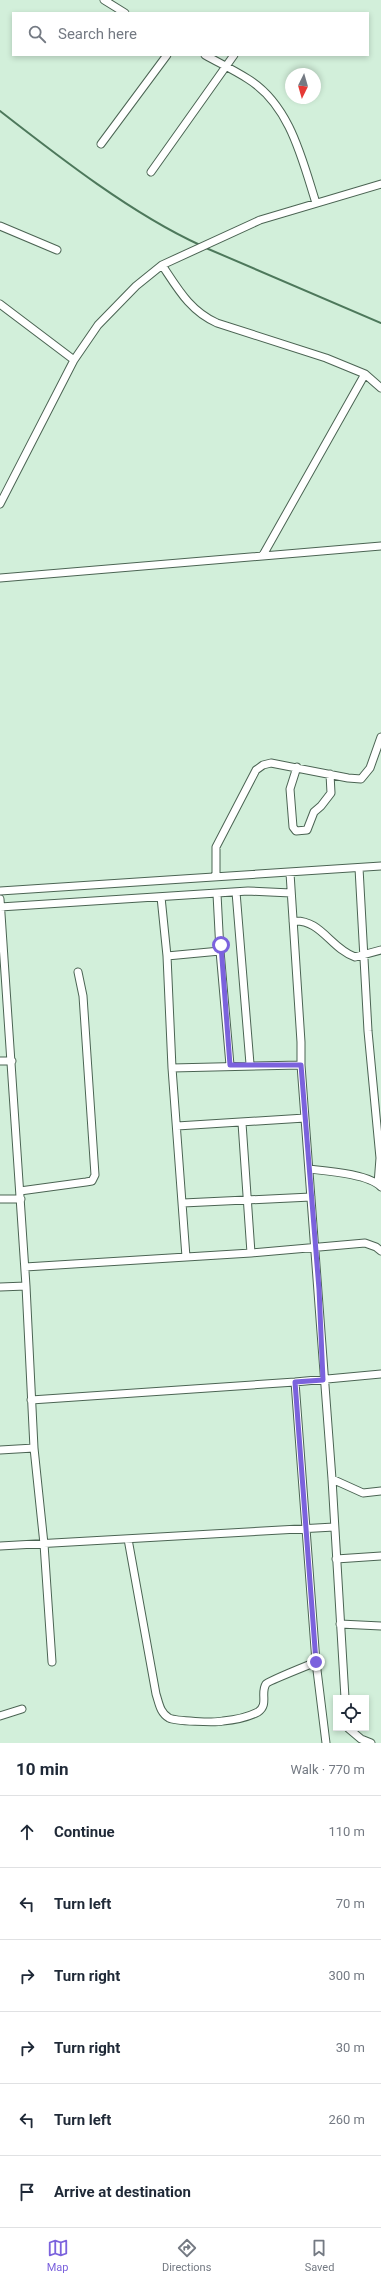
<!DOCTYPE html>
<html lang="en">
<head>
<meta charset="utf-8">
<style>
	:root { --surface:#fff; --page:#f6f6f7; --text:#1f2937; --muted:#747a83; --line:#e0e1e3; --accent:#7b62dd }
	body { margin:0; font-family:Roboto,sans-serif; background:var(--page); color:var(--text) }
	.controls { position:absolute; right:12px; bottom:12px; display:grid; overflow:hidden; border-radius:0px; box-shadow:0 2px 6px #0003 }
	.controls button { width:36px; height:36px; display:grid; place-items:center; padding:0; border:0; border-bottom:1px solid var(--line); background:var(--surface); color:var(--text); font:20px sans-serif }
	.compass { position:absolute; left:285px; top:68px; width:36px; height:36px; border-radius:50%; background:var(--surface); box-shadow:0 2px 6px #0003; rotate:185deg }
	.stop { position:absolute; width:12px; height:12px; margin:-9px; border:3px solid #7b62dd; border-radius:50%; background:#fff }
	.stop.end { background:#7b62dd; border-color:#fff; box-shadow:0 1px 4px #0008 }
	.list { margin:0; padding:0; list-style:none }
	h2 { display:flex; justify-content:space-between; align-items:center; height:52px; margin:0; padding:0 16px; font-size:17px }
	h2 small { font-size:13px; font-weight:400; color:var(--muted) }
	.list li { display:grid; grid-template-columns:26px 1fr auto; gap:12px; align-items:center; box-sizing:border-box; height:72px; padding:0 16px; border-top:1px solid var(--line) }
	.list b { display:block; font-size:15px; white-space:nowrap }
	.list em { font-size:13px; font-style:normal; color:var(--muted) }
	.icon { flex:none; width:22px; height:22px; fill:none; stroke:currentColor; stroke-width:2; stroke-linecap:round; stroke-linejoin:round }
	.map { position:relative; flex:none; width:381px; height:1743px; overflow:hidden }
	.search { position:absolute; background:var(--surface); box-shadow:0 2px 6px #0003; left:12px; right:12px; top:12px; height:44px; display:flex; align-items:center; gap:10px; box-sizing:border-box; padding:0 14px; border-radius:0px; color:var(--muted); font-size:15px }
	.sheet { height:484px; background:var(--surface) }
	nav { display:flex; justify-content:space-around; align-items:center; box-sizing:border-box; height:56px; border-top:1px solid var(--line); background:var(--surface); font-size:11px; color:var(--muted) }
	nav a { display:grid; justify-items:center; gap:2px }
	nav .on { color:var(--accent) }
	.map>svg:first-child { display:block }
</style>
</head>
<body>
<div class="map">
<svg width="381" height="1743" viewBox="0 0 381 1743">
	<rect width="100%" height="100%" fill="#d2efda"/>
	<g fill="none" stroke-linecap="round" stroke-linejoin="round">
		<path stroke="#4d785b" stroke-width="2" d="M0 111C59 157 132 214 200 245
			M206 248 381 323"/>
		<defs>
			<path id="street" d="M104 0 125 13
				M205 55C219 63 234 70 248 79 290 105 302 159 316 203
				M101 144 167 55
				M151 172 234 55
				M0 226 57 250
				M162 265C178 289 190 311 217 323L326 358 365 374 381 388
				M0 304 74 360
				M0 504 74 360 98 325 136 286 162 265 260 220 381 184
				M263 555 365 374
				M0 578 381 546
				M297 767 290 789 293 827 296 831 307 830 314 812 321 806 331 793 330 774
				M359 868 368 1031 380 1158 378 1184
				M290 873 301 1042V1065L332 1479 345 1698
				M216 875V847L256 770 263 765 271 763 348 778 361 779 370 768 381 737
				M0 891C127 882 254 875 381 866
				M236 892 250 1064
				M161 897 167 956
				M0 899 26 1286 34 1448 44 1544 52 1662
				M0 907 248 891 291 893
				M293 921C321 919 330 948 355 957L381 950
				M220 951 230 1065
				M0 1061H12
				M172 1068 301 1065
				M242 1123 251 1253
				M177 1126 305 1118
				M309 1169C327 1171 369 1174 381 1187
				M20 1191 86 1182 92 1181 95 1175 83 996 78 972
				M0 1199H21
				M183 1203 311 1197
				M186 1257 172 1068 167 956 220 951 217 894
				M25 1267 251 1253 365 1243 376 1247 381 1251
				M0 1287 26 1286
				M295 1382 316 1662 326 1743
				M31 1400 295 1382 381 1374
				M0 1450 34 1448
				M332 1479 363 1493 381 1491
				M128 1539 156 1694C159 1703 160 1713 169 1718 175 1721 215 1723 223 1721 234 1720 248 1717 258 1712 269 1705 260 1693 266 1684 268 1681 309 1665 316 1662
				M0 1546 334 1527
				M336 1559 381 1556
				M340 1624 381 1626
				M0 1716 22 1709
				M348 1728 361 1739 371 1743"/>
		</defs>
		<use href="#street" stroke="#4b6453" stroke-width="9"/>
		<use href="#street" stroke="#fff" stroke-width="7"/>
	</g>
	<g fill="none" stroke-linecap="round" stroke-linejoin="round">
		<path stroke="#7b62dd" stroke-width="5" d="M221 945 230 1065H301L319 1289 323 1380 295 1382 316 1662"/>
	</g>
</svg>
<div class="controls">
<button><svg class="icon" aria-label="locate" viewBox="0 0 24 24"><circle cx="12" cy="12" r="6"/><path d="M12 2v4M12 18v4M2 12h4M18 12h4"/></svg></button>
</div>
<svg class="compass" viewBox="-18 -18 36 36"><path d="M0-13l5 13h-10z" fill="#e53935"/><path d="M0 13l5-13h-10z" fill="#747a83"/></svg>
<div class="stop" style="left:221px;top:945px"></div>
<div class="stop end" style="left:316px;top:1662px"></div>
<div class="search"><svg class="icon" aria-label="search" viewBox="0 0 24 24"><circle cx="10" cy="10" r="6"/><path d="M15 15l6 6"/></svg>Search here</div>
</div>
<section class="sheet">
<h2>10 min<small>Walk · 770 m</small></h2>
<ul class="list">
<li><svg class="icon" aria-label="ahead" viewBox="0 0 24 24"><path d="M12 20V5M6 11l6-6 6 6"/></svg><div><b>Continue</b></div><em>110 m</em></li>
<li><svg class="icon" aria-label="left" viewBox="0 0 24 24"><path d="M17 20v-9H6M10 6l-5 5 5 5"/></svg><div><b>Turn left</b></div><em>70 m</em></li>
<li><svg class="icon" aria-label="right" viewBox="0 0 24 24"><path d="M7 20v-9h11M14 6l5 5-5 5"/></svg><div><b>Turn right</b></div><em>300 m</em></li>
<li><svg class="icon" aria-label="right" viewBox="0 0 24 24"><path d="M7 20v-9h11M14 6l5 5-5 5"/></svg><div><b>Turn right</b></div><em>30 m</em></li>
<li><svg class="icon" aria-label="left" viewBox="0 0 24 24"><path d="M17 20v-9H6M10 6l-5 5 5 5"/></svg><div><b>Turn left</b></div><em>260 m</em></li>
<li><svg class="icon" aria-label="arrive" viewBox="0 0 24 24"><path d="M6 21V4h12l-3 4 3 4H6"/></svg><div><b>Arrive at destination</b></div></li>
</ul>
</section>
<nav>
<a class="on"><svg class="icon" aria-label="map" viewBox="0 0 24 24"><path d="M3 6l6-2 6 2 6-2v14l-6 2-6-2-6 2zM9 4v14M15 6v14"/></svg>Map</a>
<a><svg class="icon" aria-label="directions" viewBox="0 0 24 24"><path d="M12 3l9 9-9 9-9-9zM9 14v-3h6M13 9l2 2-2 2"/></svg>Directions</a>
<a><svg class="icon" aria-label="saved" viewBox="0 0 24 24"><path d="M7 4h10v16l-5-4-5 4z"/></svg>Saved</a>
</nav>
</body>
</html>
